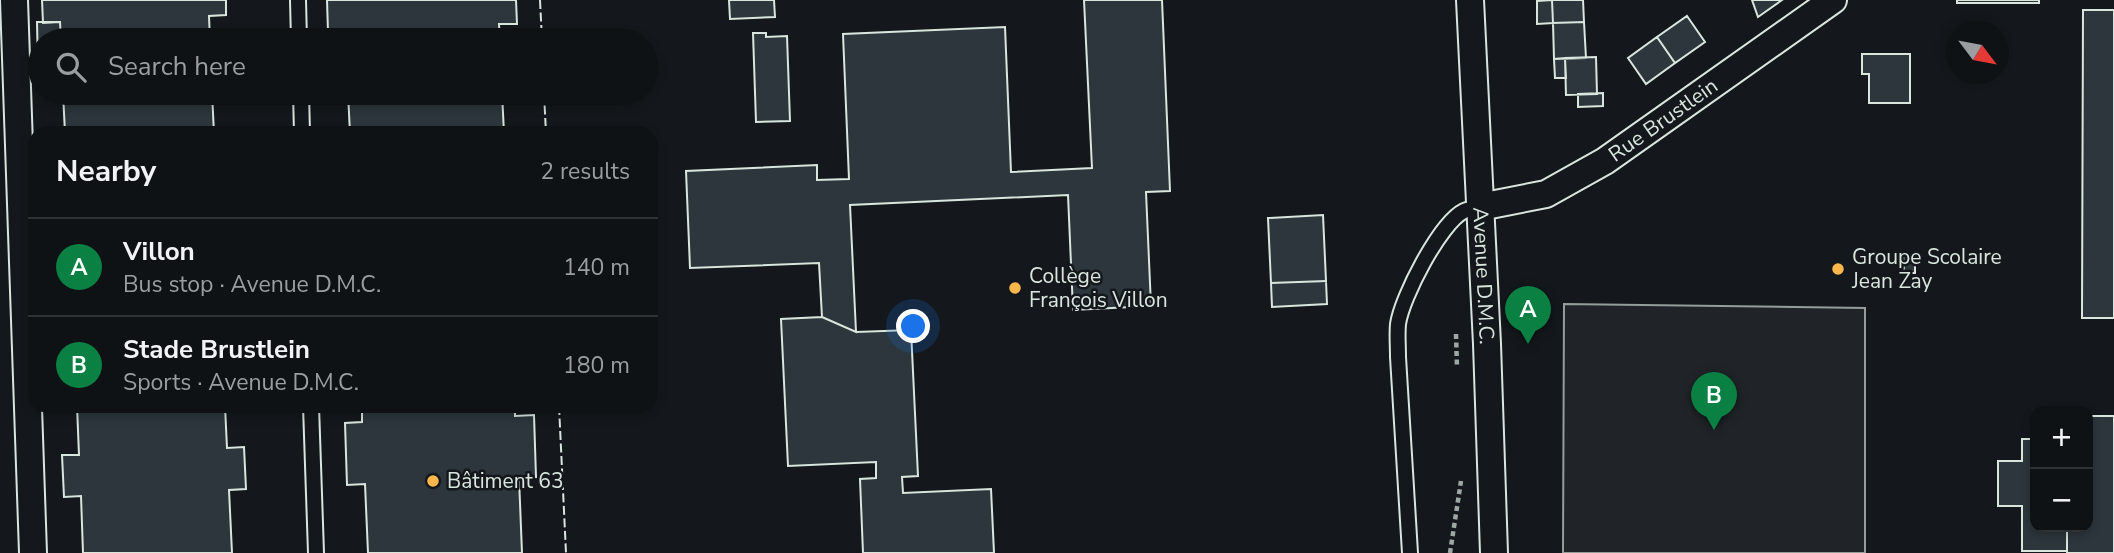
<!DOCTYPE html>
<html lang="en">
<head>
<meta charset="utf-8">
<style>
	:root { --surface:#0f1215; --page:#1d2022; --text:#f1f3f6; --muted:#9b9ea0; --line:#2f3234; --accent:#0b8043 }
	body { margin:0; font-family:"Nunito Sans",sans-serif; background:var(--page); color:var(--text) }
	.controls { position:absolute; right:21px; bottom:21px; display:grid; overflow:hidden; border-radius:14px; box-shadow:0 4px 10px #0003 }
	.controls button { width:63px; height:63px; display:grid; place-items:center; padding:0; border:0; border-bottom:2px solid var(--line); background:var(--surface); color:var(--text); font:35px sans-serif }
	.compass { position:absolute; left:1946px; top:21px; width:63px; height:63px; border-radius:50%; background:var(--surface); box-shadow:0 4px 10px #0003; rotate:122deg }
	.you { position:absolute; left:914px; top:327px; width:24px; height:24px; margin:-18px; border:5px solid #fff; border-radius:50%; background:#1a73e8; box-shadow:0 0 0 10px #1a73e833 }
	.badge { display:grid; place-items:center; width:46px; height:46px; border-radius:50%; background:var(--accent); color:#fff; font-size:23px; font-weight:700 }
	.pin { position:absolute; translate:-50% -58px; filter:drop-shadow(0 2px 4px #0008) }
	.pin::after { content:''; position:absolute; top:37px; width:24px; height:21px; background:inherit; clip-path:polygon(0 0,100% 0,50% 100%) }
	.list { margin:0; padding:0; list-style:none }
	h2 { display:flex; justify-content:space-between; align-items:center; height:91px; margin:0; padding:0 28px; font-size:30px }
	h2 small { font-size:23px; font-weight:400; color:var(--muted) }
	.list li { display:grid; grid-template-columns:46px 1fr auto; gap:21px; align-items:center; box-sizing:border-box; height:98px; padding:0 28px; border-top:2px solid var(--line) }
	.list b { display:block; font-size:26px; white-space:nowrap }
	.list p { margin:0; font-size:23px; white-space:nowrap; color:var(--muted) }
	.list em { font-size:23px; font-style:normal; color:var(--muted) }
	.icon { flex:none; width:38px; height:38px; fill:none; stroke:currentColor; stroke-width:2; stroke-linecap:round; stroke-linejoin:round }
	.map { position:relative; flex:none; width:2114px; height:553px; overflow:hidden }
	.search { position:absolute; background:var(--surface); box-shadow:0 4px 10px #0003; left:28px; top:28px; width:630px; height:77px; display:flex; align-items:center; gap:18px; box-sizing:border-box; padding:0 24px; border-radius:38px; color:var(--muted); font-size:26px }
	.panel { position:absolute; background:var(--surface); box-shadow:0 4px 10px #0003; left:28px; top:126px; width:630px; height:287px; border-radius:21px }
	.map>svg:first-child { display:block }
</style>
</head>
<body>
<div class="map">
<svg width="2114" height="553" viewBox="0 0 2114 553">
	<rect width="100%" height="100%" fill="#14181c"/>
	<path fill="#202428" stroke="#939e99" stroke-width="2" d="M1564 304 1865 308V553H1563Z"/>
	<path fill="#2c363c" stroke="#d8e6dc" stroke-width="2" d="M42 0H226V15L209 16 210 40H61L60 22 43 23Z
		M327 0H516L517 24H499L500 40H346V31L328 32Z
		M729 0H774L775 17 730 19Z
		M1084 0H1162L1170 191 1146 192 1151 306 1073 310 1068 195 850 205 856 332 822 317 819 263 690 268 686 171 817 165V180L849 179 843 34 1005 27 1011 172 1092 168Z
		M1552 0H1583L1584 22 1553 23Z
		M1552 0 1553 23 1537 24V1Z
		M1752 0H1782L1758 17Z
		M1957 0H2039V3H1957Z
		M2083 10H2114V318H2082Z
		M1687 16 1705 42 1675 63 1657 37Z
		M37 22H60L61 40H40V69H38Z
		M1584 22 1586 58 1554 59 1553 23Z
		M753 33H766V37L787 36 790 121 756 122Z
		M1657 37 1675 63 1646 84 1628 58Z
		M1862 54H1910V103H1869V74H1862Z
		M1596 57 1597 94 1566 95 1565 58Z
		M1565 58 1566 78H1555L1554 59Z
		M63 93H212L214 133H65Z
		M348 93H502L504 133H350Z
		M1603 93V106L1578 107V94Z
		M1323 215 1326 281 1271 283 1268 218Z
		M1903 255H1915V273H1904Z
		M1326 281 1327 304 1272 307 1271 283Z
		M822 317 856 332 911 330 918 476 902 477 903 493 991 489 994 553H863L860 479 876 478V462L788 466 781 319Z
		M77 406H225L227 448 244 447 246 489 229 490 232 553H83L81 496 64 497 62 455H79Z
		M362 406H515V416L534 415 536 477 519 478 522 553H368L365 484 347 485 345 423 362 422Z
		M2088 416H2114V553H2067V527H2088Z
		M2022 439H2035V527H2067V551H2022V506H1998V461H2022Z"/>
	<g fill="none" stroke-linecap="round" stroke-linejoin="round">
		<defs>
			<path id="lane" d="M298 0 299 40
				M301 93 302 133
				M311 406 316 553
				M1410 553 1398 357C1398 346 1397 334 1398 324 1402 297 1440 223 1464 211 1468 209 1475 208 1480 207"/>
			<g id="street">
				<path d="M14 0 33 553"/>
				<path id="s1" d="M1470 0 1487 344 1494 553"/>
				<path id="s2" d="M1480 207 1546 194 1605 161 1833 0"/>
			</g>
		</defs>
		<use href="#lane" stroke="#d8e6dc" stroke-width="18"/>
		<use href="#street" stroke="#d8e6dc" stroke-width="30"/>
		<path stroke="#9da8a2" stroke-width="4.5" stroke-dasharray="5 3.5" stroke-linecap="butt" d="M1456 334 1457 368
			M1450 553 1461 481"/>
		<use href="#lane" stroke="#14181c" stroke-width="14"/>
		<use href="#street" stroke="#14181c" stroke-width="26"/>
		<path stroke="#d8e6dc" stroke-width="2" stroke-dasharray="9 3.5" stroke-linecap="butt" d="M540 0 542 40
			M544 93 546 133
			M559 406 566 553"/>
	</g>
	<g fill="#ffb74d" stroke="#14181c" stroke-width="2.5">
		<circle cx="1838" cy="269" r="7"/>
		<circle cx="1015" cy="288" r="7"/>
		<circle cx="433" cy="481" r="7"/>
	</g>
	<g text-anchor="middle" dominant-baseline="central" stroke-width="5" stroke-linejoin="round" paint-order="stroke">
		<g font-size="21" fill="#d8e6dc" stroke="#14181c">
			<text stroke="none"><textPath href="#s2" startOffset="206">Rue Brustlein</textPath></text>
			<text stroke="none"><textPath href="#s1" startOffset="276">Avenue D.M.C.</textPath></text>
		</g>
		<g font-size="21" fill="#d8e6dc" stroke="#14181c" text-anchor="start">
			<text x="1852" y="257">Groupe Scolaire<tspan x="1852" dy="24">Jean Zay</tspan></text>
			<text x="1029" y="276">Collège<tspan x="1029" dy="24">François Villon</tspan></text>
			<text x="447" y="481">Bâtiment 63</text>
		</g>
	</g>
</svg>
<div class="controls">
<button>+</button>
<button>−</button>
</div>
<svg class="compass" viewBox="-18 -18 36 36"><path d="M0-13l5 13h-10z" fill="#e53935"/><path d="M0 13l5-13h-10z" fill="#9b9ea0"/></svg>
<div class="you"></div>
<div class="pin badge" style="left:1528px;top:344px">A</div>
<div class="pin badge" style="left:1714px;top:430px">B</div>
<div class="search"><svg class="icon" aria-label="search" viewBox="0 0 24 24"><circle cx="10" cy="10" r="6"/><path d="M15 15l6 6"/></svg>Search here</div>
<section class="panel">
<h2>Nearby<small>2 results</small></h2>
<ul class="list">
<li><span class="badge">A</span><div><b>Villon</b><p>Bus stop · Avenue D.M.C.</p></div><em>140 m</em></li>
<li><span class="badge">B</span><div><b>Stade Brustlein</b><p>Sports · Avenue D.M.C.</p></div><em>180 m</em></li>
</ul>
</section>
</div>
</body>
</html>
